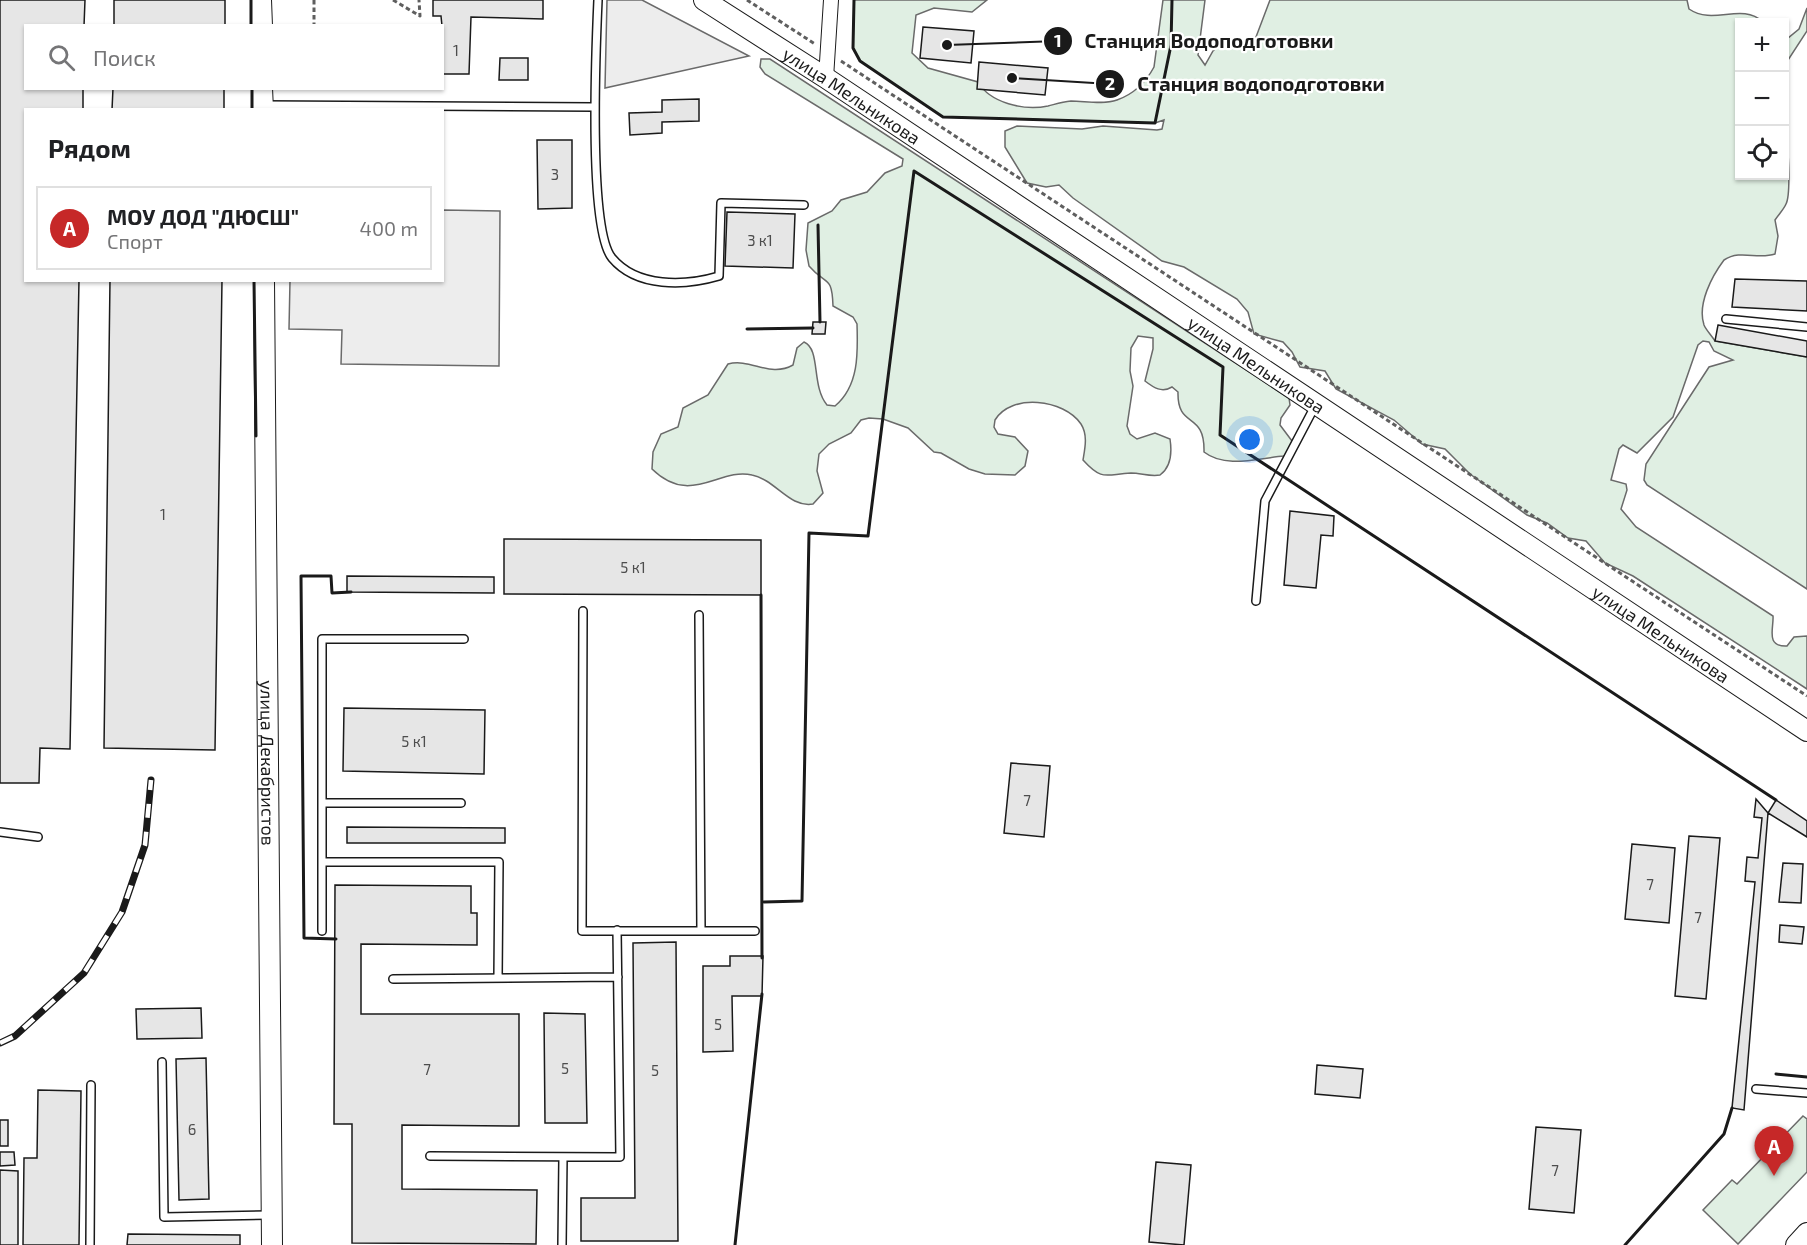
<!DOCTYPE html>
<html lang="ru">
<head>
<meta charset="utf-8">
<style>
	:root { --surface:#fff; --page:#f6f6f6; --text:#202124; --muted:#757577; --line:#e0e0e0; --accent:#c62828 }
	body { margin:0; font-family:"Exo 2",sans-serif; background:var(--page); color:var(--text) }
	.controls { position:absolute; right:18px; top:18px; display:grid; overflow:hidden; border-radius:0px; box-shadow:0 2px 4px #0004 }
	.controls button { width:54px; height:54px; display:grid; place-items:center; padding:0; border:0; border-bottom:2px solid var(--line); background:var(--surface); color:var(--text); font:30px sans-serif }
	.you { position:absolute; left:1250px; top:440px; width:21px; height:21px; margin:-15px; border:4px solid #fff; border-radius:50%; background:#1a73e8; box-shadow:0 0 0 9px #1a73e833 }
	.badge { display:grid; place-items:center; width:39px; height:39px; border-radius:50%; background:var(--accent); color:#fff; font-size:20px; font-weight:700 }
	.pin { position:absolute; translate:-50% -50px; filter:drop-shadow(0 2px 3px #0008) }
	.pin::after { content:''; position:absolute; top:32px; width:21px; height:18px; background:inherit; clip-path:polygon(0 0,100% 0,50% 100%) }
	.list { margin:0; padding:0; list-style:none }
	h2 { display:flex; justify-content:space-between; align-items:center; height:78px; margin:0; padding:0 24px; font-size:26px }
	h2 small { font-size:20px; font-weight:400; color:var(--muted) }
	.list li { display:grid; grid-template-columns:39px 1fr auto; gap:18px; align-items:center; box-sizing:border-box; height:84px; margin:0 12px 12px; padding:0 12px; border:2px solid var(--line); border-radius:0px }
	.list b { display:block; font-size:22px; white-space:nowrap }
	.list p { margin:0; font-size:20px; white-space:nowrap; color:var(--muted) }
	.list em { font-size:20px; font-style:normal; color:var(--muted) }
	.icon { flex:none; width:33px; height:33px; fill:none; stroke:currentColor; stroke-width:2; stroke-linecap:round; stroke-linejoin:round }
	.map { position:relative; flex:none; width:1807px; height:1245px; overflow:hidden }
	.search { position:absolute; background:var(--surface); box-shadow:0 2px 4px #0004; left:24px; top:24px; width:420px; height:66px; display:flex; align-items:center; gap:15px; box-sizing:border-box; padding:0 21px; border-radius:0px; color:var(--muted); font-size:22px }
	.panel { position:absolute; background:var(--surface); box-shadow:0 2px 4px #0004; left:24px; top:108px; width:420px; height:174px; border-radius:0px }
	.map>svg:first-child { display:block }
</style>
</head>
<body>
<div class="map">
<svg width="1807" height="1245" viewBox="0 0 1807 1245">
	<rect width="100%" height="100%" fill="#fff"/>
	<path fill="#e0efe3" stroke="#6a6a6a" stroke-width="1.5" d="M854 0H987L972 12 934 8 916 15 912 53 928 68 978 82C990 103 1024 111 1048 106 1056 104 1062 102 1071 101 1085 101 1103 105 1117 100 1134 94 1146 82 1154 67L1163 0H1205L1198 55 1205 65 1213 51 1222 43H1243L1256 37 1270 0H1687L1689 9C1714 26 1741 2 1763 22H1740V176H1784L1785 99C1785 118 1793 191 1786 204 1784 209 1779 214 1775 220L1778 236 1775 254C1757 260 1741 249 1724 260 1712 276 1697 304 1704 325 1706 330 1712 336 1715 341L1807 357V589L1647 485 1644 480 1646 464 1709 367 1733 360 1714 351 1709 342 1703 341 1698 345 1673 417 1637 453 1623 445 1619 449 1611 480 1626 484 1627 490 1621 509 1636 527 1773 616C1774 628 1765 647 1787 646L1794 637 1807 636V689L1633 576 1605 563 1586 541 1568 538 1547 523 1527 515 1470 474 1445 449 1422 444 1394 420 1336 389 1325 371 1300 367 1292 352 1283 342 1254 334 1248 312 1237 299 1184 267 1162 261 1073 198 1059 185 1046 187 1027 183 1005 147V131L1017 126 1082 129 1103 126 1157 130 1162 129 1164 120 1155 123 943 117 860 61 853 48Z
		M1807 8V31L1788 60 1785 84V33L1788 38 1799 29Z
		M761 59H770L1289 398 1290 405 1281 418 1280 425 1292 441 1291 448 1284 456C1258 458 1226 469 1204 452 1205 410 1177 430 1178 392L1172 387C1162 393 1154 388 1145 381L1153 349V338L1138 336 1131 348 1130 371 1133 386 1127 426 1130 434 1137 439 1155 433 1170 439C1172 452 1171 467 1160 475 1150 477 1141 473 1131 473 1106 474 1103 482 1083 460 1085 448 1088 435 1081 424 1064 399 1011 393 995 420L994 427 998 434 1015 437 1028 451 1025 466 1015 475 985 474 969 469 941 453 934 452 908 428 883 419 869 418 861 420 851 433 829 444 819 454 817 471 823 493 813 504C789 508 776 480 752 475 719 467 691 507 652 469L653 452 661 434 678 427 683 408 708 395 728 364C751 358 770 378 793 365L797 348 804 342C821 349 811 386 827 405L835 406C859 386 858 353 857 324L853 317 833 306C832 274 826 286 809 266L806 250 808 223 832 211 841 200 867 192 885 173 902 166 903 159 765 74 760 67Z
		M1803 1116 1807 1119V1172L1738 1244 1703 1210 1732 1180 1737 1184Z"/>
	<path fill="#ededed" stroke="#6a6a6a" stroke-width="1.5" d="M607 0H642L749 56 605 88Z
		M443 210 500 211 499 366 341 364 342 330 289 329 290 281 442 280Z"/>
	<path fill="#e6e6e6" stroke="#1a1a1a" stroke-width="1.5" d="M0 0H85L84 26H26V88H83V110H26V280H79L70 749 40 748 39 783H0Z
		M114 0H225V26H114Z
		M433 0H543V19L471 17 469 74H442V26L441 16H433Z
		M923 27 974 31 971 63 920 58Z
		M500 58H528V80H499Z
		M979 62 1048 68 1045 95 977 89Z
		M113 88H224V110H112Z
		M699 99V121L662 122V133L630 135 629 113 662 112V100Z
		M537 140H572V208L538 209Z
		M727 212 795 214 793 268 725 266Z
		M1735 279 1807 281V311L1732 307Z
		M110 280H222L215 750 104 748Z
		M813 322H826L825 334H812Z
		M1718 325 1807 341V357L1715 341Z
		M1290 511 1334 516 1333 536 1321 535 1316 588 1284 585Z
		M504 539 761 540V595L504 594Z
		M347 576 494 577V593L347 592Z
		M344 708 485 710 484 774 343 771Z
		M1011 763 1050 766 1044 837 1004 833Z
		M1756 799 1768 813 1744 1110 1732 1108 1755 882 1745 881 1747 857 1758 858 1762 818 1754 817Z
		M1776 800 1807 821V837L1768 813Z
		M347 827 505 828V843H347Z
		M1689 836 1720 838 1706 999 1675 996Z
		M1632 844 1675 848 1669 923 1625 919Z
		M1783 863 1803 864 1801 903 1779 902Z
		M335 885 471 886V913H477V945L361 944V1014H519V1126L402 1125V1189L537 1190 536 1244 352 1243V1124H334Z
		M1780 925 1804 927 1802 944 1779 942Z
		M676 942 678 1241H581V1198H635L633 943Z
		M730 956H763L762 996H732L733 1051 703 1052V966H730Z
		M201 1008 202 1038 137 1039 136 1009Z
		M544 1013 585 1014 587 1123H545Z
		M206 1058 209 1199 179 1200 176 1059Z
		M1317 1065 1363 1069 1360 1098 1315 1094Z
		M38 1090 81 1091 79 1245H23L24 1158H37Z
		M0 1120H8V1146H0Z
		M1536 1127 1581 1130 1574 1213 1529 1209Z
		M0 1152H14L15 1165 0 1166Z
		M1156 1162 1191 1165 1184 1245 1149 1242Z
		M0 1170 18 1171V1245H0Z
		M128 1234 240 1235V1245H127Z"/>
	<g fill="none" stroke-linecap="round" stroke-linejoin="round">
		<defs>
			<path id="lane" d="M598 0C596 45 588 229 612 258 637 288 685 286 719 276L721 203 804 205
				M263 105 594 107
				M1726 319 1807 327
				M1256 601 1265 501 1315 406
				M583 611 582 931H755
				M699 615 701 931
				M322 803H461
				M0 832 38 837
				M322 862H499L498 978
				M322 931V639H464
				M393 979 618 977
				M162 1062 164 1217 269 1215
				M1756 1089 1807 1093
				M430 1156 620 1157 617 930
				M90 1245 91 1085
				M562 1245 563 1157"/>
			<path id="street" d="M826 78 831 0"/>
			<g id="secondary">
				<path d="M261 0 262 26"/>
				<path id="s1" d="M704 0 826 78 1807 731"/>
				<path d="M262 88 263 110"/>
				<path id="s2" d="M264 280 272 1245"/>
				<path d="M1796 1245 1807 1233"/>
			</g>
		</defs>
		<use href="#lane" stroke="#1a1a1a" stroke-width="10"/>
		<use href="#street" stroke="#1a1a1a" stroke-width="16"/>
		<use href="#secondary" stroke="#1a1a1a" stroke-width="22"/>
		<path stroke="#5f5f5f" stroke-width="3" stroke-dasharray="4.5 3" stroke-linecap="butt" d="M314 0V26
			M393 0 420 16 419 0
			M747 0 815 44
			M841 61 1807 696"/>
		<use href="#lane" stroke="#fff" stroke-width="7"/>
		<use href="#street" stroke="#fff" stroke-width="14"/>
		<use href="#secondary" stroke="#fff" stroke-width="20"/>
		<defs>
			<path id="rail" d="M0 1043 15 1036 84 973 122 912 145 845 151 780"/>
		</defs>
		<use href="#rail" stroke="#1a1a1a" stroke-width="7"/>
		<use href="#rail" stroke="#fff" stroke-width="4.5" stroke-dasharray="14" stroke-linecap="butt"/>
		<path stroke="#1a1a1a" stroke-width="3" d="M251 0V26
			M854 0 853 48 860 61 943 117 1155 123 1171 45 1172 0
			M252 88V110
			M818 225 820 322
			M254 280 256 436
			M747 329 813 328
			M761 595 762 958
			M764 902 802 901 809 533 868 536 914 171 1223 367 1220 435 1776 800
			M336 939 304 938 301 576H331L332 593 351 592
			M1776 1074 1807 1077
			M735 1245 762 994
			M1625 1245 1724 1134 1732 1108"/>
	</g>
	<g text-anchor="middle" dominant-baseline="central" stroke-width="4.5" stroke-linejoin="round" paint-order="stroke">
		<g font-size="15" fill="#4d4d4d">
			<text x="456" y="50">1</text>
			<text x="555" y="174">3</text>
			<text x="760" y="240">3 к1</text>
			<text x="163" y="514">1</text>
			<text x="633" y="567">5 к1</text>
			<text x="414" y="741">5 к1</text>
			<text x="1027" y="800">7</text>
			<text x="1650" y="884">7</text>
			<text x="1698" y="917">7</text>
			<text x="718" y="1024">5</text>
			<text x="565" y="1068">5</text>
			<text x="427" y="1069">7</text>
			<text x="655" y="1070">5</text>
			<text x="192" y="1129">6</text>
			<text x="1555" y="1170">7</text>
		</g>
		<g font-size="18" fill="#1a1a1a" stroke="#fff">
			<text stroke="none"><textPath href="#s1" startOffset="176">улица Мельникова</textPath></text>
			<text stroke="none"><textPath href="#s1" startOffset="662">улица Мельникова</textPath></text>
			<text stroke="none"><textPath href="#s1" startOffset="1148">улица Мельникова</textPath></text>
			<text stroke="none"><textPath href="#s2" startOffset="483">улица Декабристов</textPath></text>
		</g>
	</g>
	<path fill="none" stroke="#1a1a1a" stroke-width="2" d="M947 45L1058 41M1012 78L1110 84"/>
	<g fill="#1a1a1a" stroke="#fff" stroke-width="2">
		<circle cx="947" cy="45" r="6"/>
		<circle cx="1012" cy="78" r="6"/>
		<circle cx="1058" cy="41" r="15"/>
		<circle cx="1110" cy="84" r="15"/>
	</g>
	<g font-size="18" text-anchor="middle" font-weight="bold" fill="#fff">
		<text x="1058" y="47">1</text>
		<text x="1110" y="90">2</text>
	</g>
	<g font-size="20" text-anchor="middle" font-weight="bold" fill="#1a1a1a" stroke="#fff" stroke-width="4.5" stroke-linejoin="round" paint-order="stroke">
		<text x="1209" y="48">Станция Водоподготовки</text>
		<text x="1261" y="91">Станция водоподготовки</text>
	</g>
</svg>
<div class="controls">
<button>+</button>
<button>−</button>
<button><svg class="icon" aria-label="locate" viewBox="0 0 24 24"><circle cx="12" cy="12" r="6"/><path d="M12 2v4M12 18v4M2 12h4M18 12h4"/></svg></button>
</div>
<div class="you"></div>
<div class="pin badge" style="left:1774px;top:1176px">A</div>
<div class="search"><svg class="icon" aria-label="search" viewBox="0 0 24 24"><circle cx="10" cy="10" r="6"/><path d="M15 15l6 6"/></svg>Поиск</div>
<section class="panel">
<h2>Рядом<small></small></h2>
<ul class="list">
<li><span class="badge">A</span><div><b>МОУ ДОД &quot;ДЮСШ&quot;</b><p>Спорт</p></div><em>400 m</em></li>
</ul>
</section>
</div>
</body>
</html>
